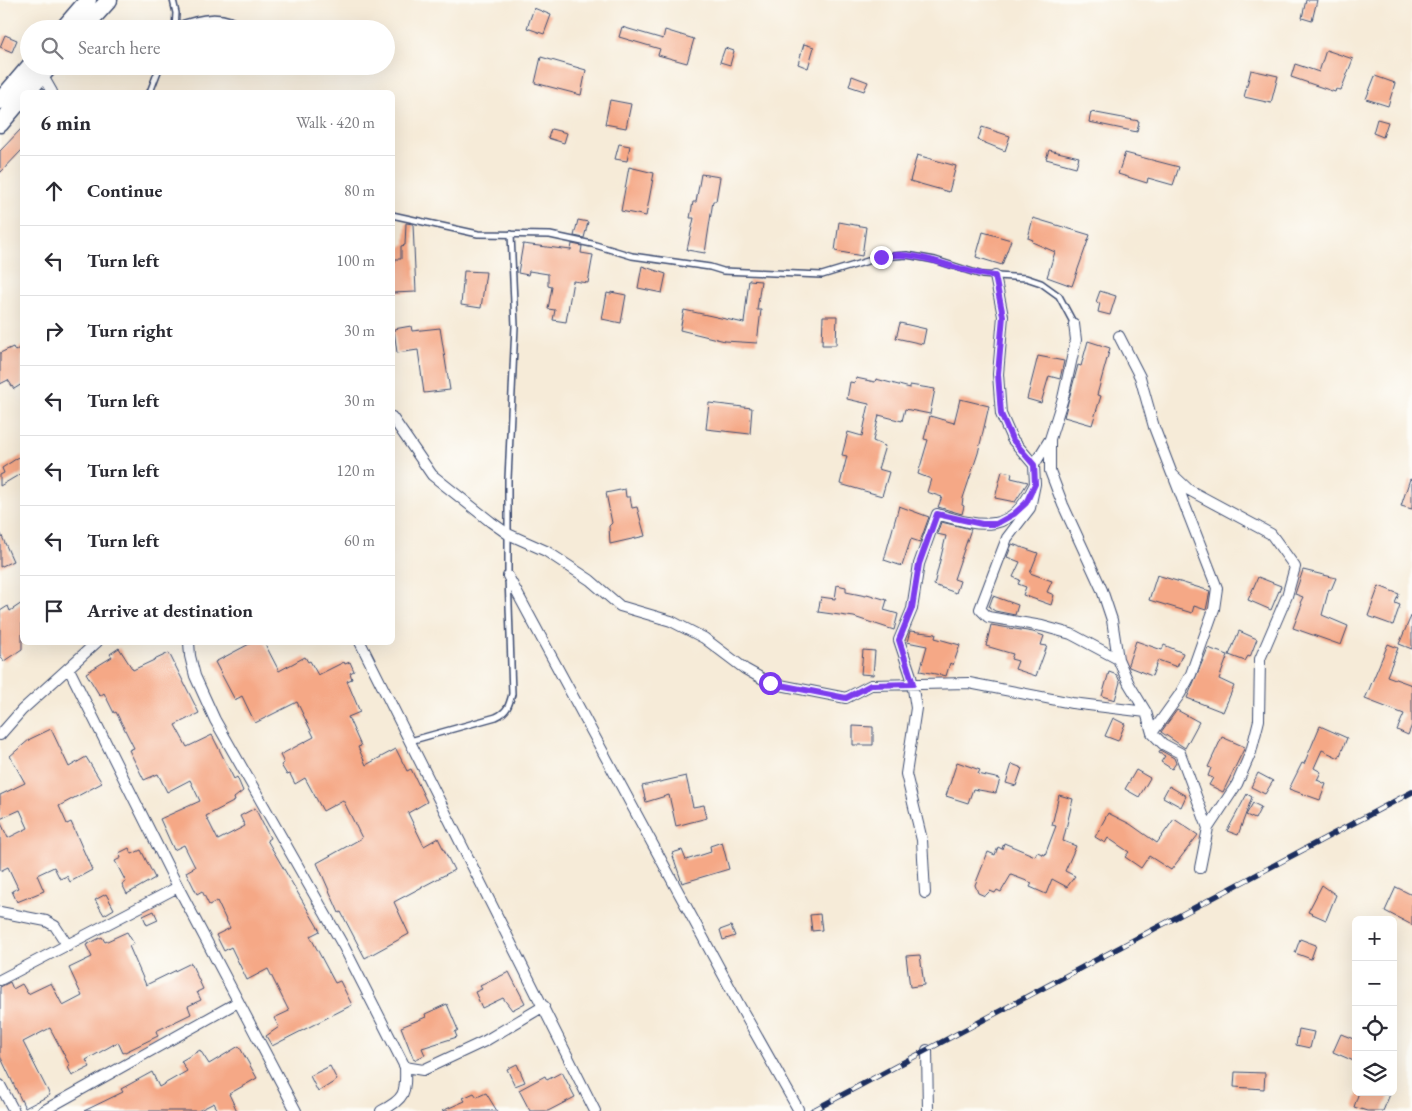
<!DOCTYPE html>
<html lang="en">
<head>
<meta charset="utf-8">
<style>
	:root { --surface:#fff; --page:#f7f7f7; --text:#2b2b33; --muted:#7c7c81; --line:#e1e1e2 }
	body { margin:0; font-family:"EB Garamond",serif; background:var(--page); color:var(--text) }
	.controls { position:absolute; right:15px; bottom:15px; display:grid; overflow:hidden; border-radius:8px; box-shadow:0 5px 20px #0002 }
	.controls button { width:45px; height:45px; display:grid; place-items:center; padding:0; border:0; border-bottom:1px solid var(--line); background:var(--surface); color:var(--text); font:25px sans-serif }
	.stop { position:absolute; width:15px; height:15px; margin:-11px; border:4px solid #7c3aed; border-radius:50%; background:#fff }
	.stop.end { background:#7c3aed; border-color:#fff; box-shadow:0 1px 5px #0008 }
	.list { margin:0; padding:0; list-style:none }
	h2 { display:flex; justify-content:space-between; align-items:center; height:65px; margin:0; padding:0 20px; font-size:21px }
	h2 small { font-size:16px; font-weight:400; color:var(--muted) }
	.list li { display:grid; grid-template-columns:32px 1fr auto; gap:15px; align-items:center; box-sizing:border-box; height:70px; padding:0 20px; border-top:1px solid var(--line) }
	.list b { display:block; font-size:19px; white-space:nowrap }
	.list em { font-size:16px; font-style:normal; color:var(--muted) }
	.icon { flex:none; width:28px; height:28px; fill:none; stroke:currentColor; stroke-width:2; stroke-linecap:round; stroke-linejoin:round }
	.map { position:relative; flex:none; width:1412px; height:1111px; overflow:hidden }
	.search { position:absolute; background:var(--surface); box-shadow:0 5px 20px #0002; left:20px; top:20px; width:375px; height:55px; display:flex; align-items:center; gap:12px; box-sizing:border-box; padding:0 18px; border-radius:28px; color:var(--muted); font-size:19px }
	.panel { position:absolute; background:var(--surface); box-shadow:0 5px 20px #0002; left:20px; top:90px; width:375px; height:555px; border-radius:8px }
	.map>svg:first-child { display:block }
</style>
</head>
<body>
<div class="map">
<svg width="1412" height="1111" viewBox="0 0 1412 1111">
	<rect width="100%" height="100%" fill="#fdfcf7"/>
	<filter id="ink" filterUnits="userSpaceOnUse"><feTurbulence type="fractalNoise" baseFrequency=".02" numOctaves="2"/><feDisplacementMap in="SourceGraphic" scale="10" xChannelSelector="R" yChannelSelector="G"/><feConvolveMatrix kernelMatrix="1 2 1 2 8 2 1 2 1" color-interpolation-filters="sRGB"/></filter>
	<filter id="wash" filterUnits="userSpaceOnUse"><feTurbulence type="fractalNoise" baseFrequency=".0096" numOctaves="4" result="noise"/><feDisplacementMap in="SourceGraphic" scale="20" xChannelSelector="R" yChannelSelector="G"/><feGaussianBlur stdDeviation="1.12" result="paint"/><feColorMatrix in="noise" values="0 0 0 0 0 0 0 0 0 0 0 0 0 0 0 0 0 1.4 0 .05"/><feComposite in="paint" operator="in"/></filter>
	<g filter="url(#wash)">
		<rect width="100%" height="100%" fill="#f6ebd8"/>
		<g id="blocks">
			<path fill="#f5a886" d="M1306 0H1317L1312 21 1302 18Z
				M534 8 551 15 544 34 527 28Z
				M622 27 663 39 665 30 694 39 687 63 658 55 660 49 619 37Z
				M5 35 17 40 12 52 0 47Z
				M804 44 814 47 808 68 798 64Z
				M725 48 734 51 730 65 720 62Z
				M1326 50 1353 59 1341 90 1336 89 1335 92 1291 77 1295 64 1319 72Z
				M541 57 586 70 581 95 535 83Z
				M1251 70 1278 76 1271 103 1244 97Z
				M852 76 868 82 864 91 849 86Z
				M1375 76 1395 83 1388 106 1366 99Z
				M610 100 631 104 626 128 605 124Z
				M1091 112 1139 121 1137 132 1089 122Z
				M1377 119 1388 122 1383 137 1373 133Z
				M982 127 1010 136 1005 151 978 140Z
				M22 128V150L0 173V151Z
				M551 129 567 133 564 143 548 138Z
				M619 144 630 146 627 161 615 159Z
				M1049 150 1079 157 1076 167 1046 159Z
				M1125 153 1179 167 1173 185 1148 178 1147 183 1118 174Z
				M917 155 956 166 949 192 910 181Z
				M629 167 654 173 646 216 621 211Z
				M701 174 720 177 716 201H713L705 253 687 250 694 218H690L693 202H696Z
				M1033 218 1090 235 1072 286 1047 277 1055 252 1032 242 1033 240 1028 238Z
				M578 220 588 222 584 238 574 236Z
				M839 222 866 227 862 256 835 251Z
				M406 223 413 224 416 292 392 293V263L396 262 395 259H401V246L405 245Z
				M983 232 1011 240 1002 265 976 257Z
				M523 244 571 250 572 244 582 246 581 253 593 255 588 283 573 281 566 322 553 320 555 310 548 309 552 287 548 286V274L529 271 528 275 518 273Z
				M642 266 666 274 662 293 638 288Z
				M464 271 486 272 481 308 461 305Z
				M749 280 761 281 757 310H761L757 343 725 341 680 330 684 310 744 323Z
				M1100 291 1116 296 1110 315 1098 312 1100 303 1096 302Z
				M611 292 626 295 621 323 602 319 607 293 611 294Z
				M823 316H837L836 345H822Z
				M900 323 926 329 923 344 896 338Z
				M411 326 412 331 440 328 450 390 424 393 418 350 397 353 394 329Z
				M1088 341 1110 348 1097 395 1101 396 1092 425 1064 417 1078 365 1081 366Z
				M22 346V384L14 389 8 380 0 384V353L13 347 15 351Z
				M1038 356 1064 361 1060 379 1049 376 1041 403 1027 399Z
				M856 378 875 382 876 379 910 388V385L935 389 930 414 905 409 902 421 879 415 873 441 885 446 878 469 889 472 882 496 840 484 847 456 842 455 848 432 862 436 869 404 847 399 850 382 855 383Z
				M960 399 989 406 978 453 963 498 962 505 964 506 962 514 938 507 942 497 927 492 931 479 918 474 928 440 924 439 930 416 954 423Z
				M709 403 752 408 750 434 706 429Z
				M22 455V473L0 486V475L4 473 2 468Z
				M1002 471 1012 473 1011 478 1028 482 1015 502 995 498Z
				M1410 479 1412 480V509L1401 506Z
				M625 489 626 497H630L632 508 637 507 645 536 610 544 609 526 612 523 606 493Z
				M899 506 929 517 920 542 911 539 902 566 884 560Z
				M941 522 971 529 954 579 960 581 956 593 934 585 946 536 937 534Z
				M0 532 13 561 0 567Z
				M1012 544 1038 553 1030 573 1052 581 1047 592 1054 595 1051 605 1023 595 1026 587 1018 584 1020 580 1013 577 1020 562 1007 557Z
				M1303 570 1336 578 1331 590 1329 589 1322 615 1348 626 1341 645 1293 628 1302 604 1300 603 1303 597 1295 594Z
				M1157 575 1210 591 1206 610 1194 606 1192 613 1149 600Z
				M1258 577 1281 586 1271 610 1248 600Z
				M837 585 846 587V592L866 596 867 594 887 600 884 610 898 614 894 630 854 617 818 612 821 597 835 599Z
				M1379 586 1399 594 1395 603 1400 605 1393 625 1368 616Z
				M993 596 1018 605 1015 615 995 611 989 607Z
				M22 603V649L4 661 0 655V611L8 606 10 611Z
				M1412 614V649L1399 644Z
				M991 625 1033 632 1044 636 1041 645 1047 646 1036 676 1015 669 1018 661 1011 659 1013 654 986 646Z
				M910 631 936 634 935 638 960 645 953 665 950 663 946 676 920 671 927 646 907 642Z
				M1239 631 1257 639 1250 657 1248 656 1245 661 1229 655Z
				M1136 641 1162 650 1164 645 1183 653 1177 667 1158 660 1152 676 1129 667 1128 664Z
				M253 642H264L279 671 305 657 308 662 310 661 318 675 344 662 345 664 350 662 354 671 350 673 352 679 347 681 360 712 348 717 361 746 358 747 366 765 396 749 407 771 411 769 427 802 408 813 424 846 438 838 454 870 394 902 409 934 365 958 341 912 339 913 317 863 362 838 343 800 323 811 305 778 295 784 290 774 287 775 281 765 284 763 280 755 314 737 297 702 255 723 242 696 235 700 215 662Z
				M1388 644 1398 648 1387 676 1412 685V725L1408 735 1397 730 1404 714 1365 699Z
				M119 648 133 670 169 653 199 713 175 725 187 747 212 735 234 779 237 777 243 791 234 798 235 801 206 816 218 840 245 826 240 816 255 808 270 838 267 840 320 931 310 936 335 983 340 981 352 1005 272 1046 266 1036 279 1027 274 1018 289 1011 268 969 247 980 231 947 224 951 216 935 230 928 226 920 217 901 209 905 202 891 197 894 186 872 195 867 184 845 174 850 160 819 200 801 190 780 167 792 158 774 144 780 129 750 134 748 116 712 114 713 104 693 100 696 86 673 112 657 110 654Z
				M1208 648 1228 655 1219 679 1234 686 1223 712 1187 698Z
				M863 650 875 651 873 675 861 674Z
				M1109 672 1117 675 1120 682 1115 700 1102 696Z
				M1177 710 1199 722 1185 748 1161 732Z
				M1113 718 1125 724 1118 741 1105 736Z
				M853 726 873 727V745H853Z
				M1320 726 1347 738 1339 758 1322 750 1314 768 1321 772 1317 780 1326 784 1320 800 1289 789 1302 763 1304 764Z
				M51 729 69 767 86 757 102 783 59 806 67 824 71 822 92 870 70 882 67 876 60 879 54 867 37 875 44 891 17 902 12 891 18 888 8 867 0 871V821L8 838 28 828 20 810 0 819V795L25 783 10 756 30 739Z
				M1222 737 1245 747 1223 792 1209 785 1213 778 1208 776 1211 768 1208 767Z
				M1160 750 1174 758 1176 763 1172 769 1161 762 1165 756 1159 753Z
				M957 762 980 770 978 774 1000 779 996 793 973 789 968 803 946 796Z
				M1012 764 1022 768 1016 786 1006 783Z
				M1136 770 1150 778 1139 797 1125 789Z
				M1258 773 1273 781 1265 794 1251 787Z
				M686 776 693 807 704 805 707 818 676 826 669 795 646 802 642 786Z
				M1169 786 1186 796 1181 807 1163 797Z
				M1247 794 1252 797 1238 835 1227 831Z
				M1059 795 1073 799 1063 841 1076 846 1065 871 1075 876 1067 887 1052 879 1046 894 1030 887 1032 883 1011 875 1001 892 997 890 995 893 990 891 985 896 978 893 975 885 988 852 995 855 998 847 1002 849 1004 843 1035 856 1037 852 1045 855 1056 826 1052 825Z
				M1253 803 1261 807 1255 819 1246 815Z
				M1108 813 1130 824 1157 843 1174 819 1198 835 1171 870 1149 856 1141 868 1125 857 1129 852 1108 838 1105 843 1095 837Z
				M722 842 729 869 682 883 672 853 682 850 686 860 711 852 710 846Z
				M129 848 132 854 141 850 155 878 127 894 122 884 126 882 115 861 121 858 119 853Z
				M1322 885 1336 895 1326 920 1308 912Z
				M1396 887 1412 895V925L1385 911Z
				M106 894 114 909 104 915 95 900Z
				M154 911 158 920 147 925 143 916Z
				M820 914 822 930 812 931 810 915Z
				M731 926 735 936 723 940 720 930Z
				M127 932 134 944 129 946 146 985 191 963 203 989 197 992 201 1000 188 1006 191 1014 156 1031 158 1036 123 1053 118 1042 86 1060 90 1067 72 1076 68 1067 70 1066 50 1028 23 1042 50 1095 25 1108 0 1056V987L10 982 13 989 22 984 28 994 51 983 63 1006 82 996 69 968 92 957 86 945 102 937 105 942Z
				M1300 939 1316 945 1311 959 1295 953Z
				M920 955 924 985 910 987 906 956Z
				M509 972 525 1003 512 1010 503 998 482 1008 475 992 482 989 480 986Z
				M447 1004 458 1030 455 1032 457 1037 422 1048 425 1055 414 1060 401 1027 426 1017 425 1014Z
				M1299 1029 1314 1032 1310 1048 1296 1045Z
				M1341 1034 1356 1040V1062L1333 1052Z
				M239 1046 257 1078 229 1094 237 1111H218L214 1103 198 1111H84L123 1092 121 1089 152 1072 159 1087 187 1071 181 1061 200 1050 209 1064Z
				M517 1064 525 1082 515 1086 507 1069Z
				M330 1066 337 1080 318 1092 310 1076Z
				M562 1072 575 1097 548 1111H530L519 1090 545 1076 547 1080Z
				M1235 1072 1265 1073 1264 1089 1234 1087Z
				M1359 1092H1391L1383 1111H1367L1354 1107Z
				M474 1093 477 1097 486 1093 497 1111H442L465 1101 463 1098Z"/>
		</g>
	</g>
	<g filter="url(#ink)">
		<use href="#blocks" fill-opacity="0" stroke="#3c4b70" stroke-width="1"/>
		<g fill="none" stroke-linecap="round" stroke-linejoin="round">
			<defs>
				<path id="lane" d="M173 0 176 13 175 29
					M176 26C199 17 225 11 245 29
					M150 92 160 66
					M392 215 478 234 550 235 592 244 632 256 710 267 723 271 822 275 881 257 907 255 935 260 982 275 1026 278 1041 283 1059 296 1074 324
					M410 741 496 717C507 712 509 706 512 694L508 576V479L515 326 511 234"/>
				<path id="street" d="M40 71 52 92
					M995 276 1003 316 998 374 1001 414 1012 439 1034 465 1035 484 1030 508 1007 538 980 609 988 617 1042 626 1071 634 1118 659
					M1119 336 1140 377 1154 427 1172 474 1189 490 1271 534 1295 567 1287 596 1260 659 1259 720 1251 752 1237 784 1208 828 1200 868
					M392 417 432 475 491 522 508 534 546 551 590 580 620 606 671 621 704 638 745 669 770 683 846 698 871 685 969 683 1072 703 1146 712
					M1050 439V471L1063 505 1102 590 1112 620 1118 659 1129 684 1146 712 1152 733 1163 744 1180 753 1208 828
					M1034 465 1050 439 1063 398 1076 340 1074 324
					M508 576 741 1008 798 1109
					M189 642 190 656 195 676 215 720 344 947 405 1067C406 1093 405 1099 381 1111
					M360 642 595 1111
					M69 669 178 887 296 1111
					M1152 733 1180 694 1191 674 1214 609 1217 588 1175 480
					M0 735 22 710 97 642
					M925 893 922 840 906 774 916 708 911 676 899 640 912 609 919 564 937 514C984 528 1011 534 1035 484
					M0 912 46 921 55 926 68 946
					M0 980 178 887
					M927 1050 928 1111
					M405 1067 423 1070 485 1041 544 1006
					M0 1085 14 1111
					M43 1111 238 1002"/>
				<path id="primary" d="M63 29 88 0
					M83 29 109 0
					M27 92 50 66
					M0 101 30 66
					M0 124 22 98"/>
			</defs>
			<use href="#lane" stroke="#3c4b70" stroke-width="8"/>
			<use href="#street" stroke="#3c4b70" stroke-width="12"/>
			<use href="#primary" stroke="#3c4b70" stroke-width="19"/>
			<use href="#lane" stroke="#fff" stroke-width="5"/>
			<use href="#street" stroke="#fff" stroke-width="10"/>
			<use href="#primary" stroke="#fff" stroke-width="16"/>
			<defs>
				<path id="rail" d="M812 1111 1412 792"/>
			</defs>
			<use href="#rail" stroke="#1b2f5e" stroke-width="5.5"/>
			<use href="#rail" stroke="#fdfcf7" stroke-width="4" stroke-dasharray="11" stroke-linecap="butt"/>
		</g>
	</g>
	<g fill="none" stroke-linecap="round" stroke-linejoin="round" filter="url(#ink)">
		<path stroke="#7c3aed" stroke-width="6" d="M770 683 846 698 871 685 913 684 899 640 912 608 919 564 937 514 982 524H996L1014 514 1026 503 1035 484 1034 465 1012 439 1001 414 998 374 1003 316 995 276C956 273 921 248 881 257"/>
	</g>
</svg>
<div class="controls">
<button>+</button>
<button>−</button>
<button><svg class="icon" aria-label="locate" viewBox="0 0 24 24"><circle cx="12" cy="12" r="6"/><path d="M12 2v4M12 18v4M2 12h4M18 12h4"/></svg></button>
<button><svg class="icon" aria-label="layers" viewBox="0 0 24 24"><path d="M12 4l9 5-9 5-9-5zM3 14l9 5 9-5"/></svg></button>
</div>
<div class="stop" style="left:770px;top:683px"></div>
<div class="stop end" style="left:881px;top:257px"></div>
<div class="search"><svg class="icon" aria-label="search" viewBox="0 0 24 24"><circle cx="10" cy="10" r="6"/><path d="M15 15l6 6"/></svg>Search here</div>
<section class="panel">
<h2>6 min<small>Walk · 420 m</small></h2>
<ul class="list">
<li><svg class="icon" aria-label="ahead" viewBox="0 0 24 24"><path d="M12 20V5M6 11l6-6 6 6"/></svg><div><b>Continue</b></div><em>80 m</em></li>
<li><svg class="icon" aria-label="left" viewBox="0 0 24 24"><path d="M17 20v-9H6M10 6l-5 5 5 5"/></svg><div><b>Turn left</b></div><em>100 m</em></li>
<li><svg class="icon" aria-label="right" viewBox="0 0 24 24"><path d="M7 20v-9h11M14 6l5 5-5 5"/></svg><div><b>Turn right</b></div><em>30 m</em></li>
<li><svg class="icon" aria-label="left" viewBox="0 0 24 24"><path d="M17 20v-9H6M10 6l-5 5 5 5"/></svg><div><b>Turn left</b></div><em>30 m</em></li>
<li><svg class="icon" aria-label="left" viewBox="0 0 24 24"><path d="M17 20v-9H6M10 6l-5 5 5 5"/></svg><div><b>Turn left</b></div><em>120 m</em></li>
<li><svg class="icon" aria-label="left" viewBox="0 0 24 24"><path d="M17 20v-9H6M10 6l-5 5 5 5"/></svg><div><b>Turn left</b></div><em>60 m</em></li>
<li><svg class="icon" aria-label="arrive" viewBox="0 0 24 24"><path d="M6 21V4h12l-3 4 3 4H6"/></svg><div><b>Arrive at destination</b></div></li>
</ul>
</section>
</div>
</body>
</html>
